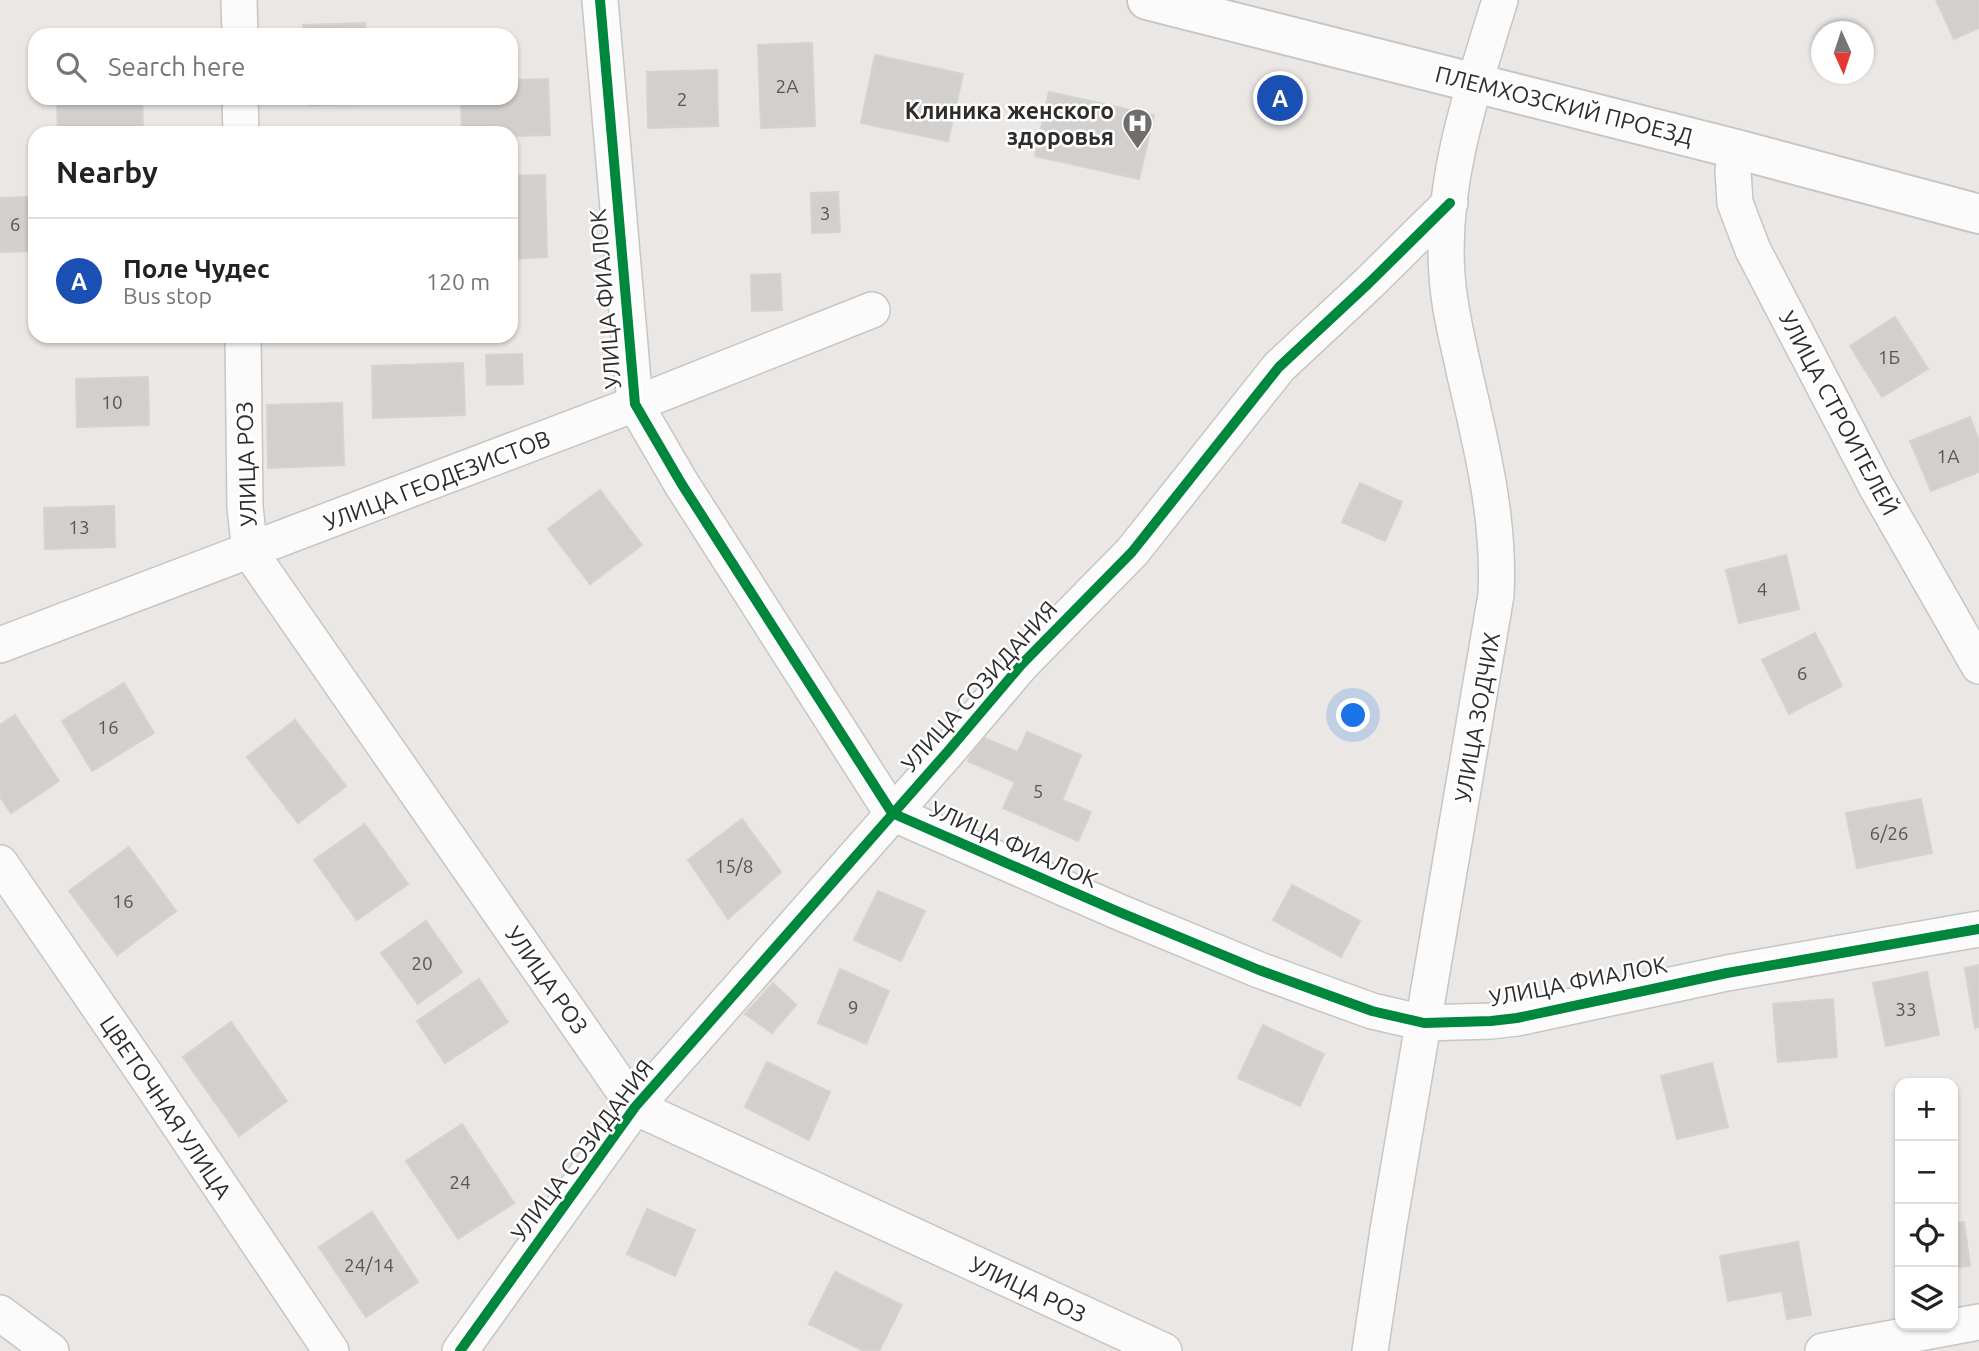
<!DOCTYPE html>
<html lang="en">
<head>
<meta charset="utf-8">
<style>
	:root { --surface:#fff; --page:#f6f6f6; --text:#222; --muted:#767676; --line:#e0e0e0; --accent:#111827 }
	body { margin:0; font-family:Ubuntu,sans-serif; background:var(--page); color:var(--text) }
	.controls { position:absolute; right:21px; bottom:21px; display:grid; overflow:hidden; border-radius:14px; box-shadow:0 2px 5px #0004 }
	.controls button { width:63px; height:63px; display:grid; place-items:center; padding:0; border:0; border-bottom:2px solid var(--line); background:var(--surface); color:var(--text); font:35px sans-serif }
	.compass { position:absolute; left:1811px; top:21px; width:63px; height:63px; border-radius:50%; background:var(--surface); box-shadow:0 2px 5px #0004; rotate:177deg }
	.you { position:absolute; left:1354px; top:716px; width:24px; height:24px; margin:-18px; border:5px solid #fff; border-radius:50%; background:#1a73e8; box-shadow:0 0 0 10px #1a73e833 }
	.badge { display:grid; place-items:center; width:46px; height:46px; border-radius:50%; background:var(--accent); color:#fff; font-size:23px; font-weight:700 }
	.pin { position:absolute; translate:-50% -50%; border:4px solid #fff; box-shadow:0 2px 7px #0006 }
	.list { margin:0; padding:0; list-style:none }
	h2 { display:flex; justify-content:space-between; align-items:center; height:91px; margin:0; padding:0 28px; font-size:30px }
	h2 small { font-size:23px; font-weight:400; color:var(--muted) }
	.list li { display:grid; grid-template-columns:46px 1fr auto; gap:21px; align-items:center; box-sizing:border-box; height:126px; padding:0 28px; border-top:2px solid var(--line) }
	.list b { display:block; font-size:26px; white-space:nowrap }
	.list p { margin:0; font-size:23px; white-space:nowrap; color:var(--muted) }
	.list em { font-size:23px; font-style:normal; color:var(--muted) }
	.icon { flex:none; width:38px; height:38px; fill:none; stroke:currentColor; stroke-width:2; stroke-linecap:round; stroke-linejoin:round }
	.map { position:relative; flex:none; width:1979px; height:1351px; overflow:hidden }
	.search { position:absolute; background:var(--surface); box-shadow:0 2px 5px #0004; left:28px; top:28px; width:490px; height:77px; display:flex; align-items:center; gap:18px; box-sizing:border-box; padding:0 24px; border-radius:21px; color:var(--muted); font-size:26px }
	.panel { position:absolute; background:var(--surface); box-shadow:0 2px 5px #0004; left:28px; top:126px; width:490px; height:217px; border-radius:21px }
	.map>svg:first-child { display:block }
</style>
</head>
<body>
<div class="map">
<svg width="1979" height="1351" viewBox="0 0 1979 1351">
	<rect width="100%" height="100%" fill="#eae7e4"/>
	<path fill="#d2cfcd" stroke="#d5d3d0" stroke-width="2" d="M1936 0H1979V28L1954 39Z
		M365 23 366 35H304L303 25Z
		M812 43 815 126 761 128 758 45Z
		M875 55 963 74 948 141 861 123Z
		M717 70 718 126 648 128 647 72Z
		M548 79 550 135 511 136V133H462L461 98H511V80Z
		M1049 92 1154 115 1139 179 1035 156Z
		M57 98H142L143 133H58Z
		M307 98H371V104L308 105Z
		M545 175 547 257 511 259V176Z
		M838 192 840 232 812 233 811 193Z
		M29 197 31 251 0 252V198Z
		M780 274 782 310 752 311 751 275Z
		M1895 317 1928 369 1882 397 1850 346Z
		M522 354 523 384 487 385 486 355Z
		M463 363 465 415 373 418 372 366Z
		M148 377 149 425 77 427 76 379Z
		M342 403 344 465 268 468 267 405Z
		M1970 417 1979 440V472L1931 491 1910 441Z
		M1360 483 1402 502 1385 541 1342 522Z
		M600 490 642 545 590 584 548 529Z
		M114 506 115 547 45 549 44 508Z
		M1786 555 1799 609 1739 623 1726 570Z
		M1815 633 1842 686 1789 714 1762 660Z
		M124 683 154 733 92 771 62 721Z
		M15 715 59 781 11 813 0 797V725Z
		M295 720 346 786 298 823 247 757Z
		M1027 732 1081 755 1062 800 1091 812 1078 841 1003 808 1015 782 968 761 980 736 1018 752Z
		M1921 799 1932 853 1857 868 1846 813Z
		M742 819 781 872 728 919 688 860Z
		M365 824 408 884 357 920 314 860Z
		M129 847 176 911 117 955 69 891Z
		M1292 885 1360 921 1341 957 1273 920Z
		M878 891 925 911 901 961 854 940Z
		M426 921 462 972 418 1004 381 953Z
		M1979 965V1027L1975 1028 1965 968Z
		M840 969 889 991 866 1044 818 1023Z
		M1927 972 1939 1035 1886 1046 1873 983Z
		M479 979 508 1022 445 1063 417 1021Z
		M773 983 796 1005 772 1033 745 1014Z
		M1833 999 1837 1057 1778 1062 1773 1004Z
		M231 1022 287 1101 239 1136 183 1057Z
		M1263 1025 1324 1054 1300 1106 1238 1078Z
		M767 1062 830 1092 809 1140 745 1107Z
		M1712 1063 1728 1127 1677 1139 1661 1076Z
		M462 1124 514 1203 458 1239 406 1161Z
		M647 1209 695 1230 675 1276 627 1254Z
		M372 1212 418 1282 366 1317 319 1247Z
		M1964 1222 1970 1266 1953 1268V1223Z
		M1798 1242 1811 1315 1787 1319 1782 1291 1728 1301 1720 1256Z
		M835 1272 902 1305 879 1351H864L809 1324Z"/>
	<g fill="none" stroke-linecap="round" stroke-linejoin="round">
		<defs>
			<path id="street" d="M239 0 240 35
				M600 0 635 404 681 483 892 813 1119 912 1259 970 1372 1011 1424 1023 1491 1021 1517 1018 1727 973 1979 929
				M240 98 241 133
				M1736 149 1733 171 1735 203 1753 250 1876 486 1979 666
				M243 336 245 507 250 552 635 1107 1164 1351
				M0 645 635 404 872 310
				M0 863 147 1077 331 1351
				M0 1313 51 1351
				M460 1351 635 1107 949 750 1021 665 1132 552 1279 367 1368 284 1450 203
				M1370 1351 1388 1230 1496 595C1500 520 1482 448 1465 375 1458 342 1449 309 1447 275 1440 182 1473 88 1500 0
				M1823 1351 1979 1322"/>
			<path id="secondary" d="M1147 0 1736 149 1979 214"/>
		</defs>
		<use href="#street" stroke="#c6c6c6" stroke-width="38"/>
		<use href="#secondary" stroke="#c6c6c6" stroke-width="42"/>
		<use href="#street" stroke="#fcfbfb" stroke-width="35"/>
		<use href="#secondary" stroke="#fcfbfb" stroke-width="38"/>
		<defs>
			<path id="cycleway" d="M600 0 635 404 681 483 892 813 1119 912 1259 970 1372 1011 1424 1023 1491 1021 1517 1018 1727 973 1979 929
				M460 1351 635 1107 949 750 1021 665 1132 552 1279 367 1368 284 1450 203"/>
		</defs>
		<use href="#cycleway" stroke="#fff" stroke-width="15"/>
		<use href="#cycleway" stroke="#00873e" stroke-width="10"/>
	</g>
	<defs>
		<symbol id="hospital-pin" viewBox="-11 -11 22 30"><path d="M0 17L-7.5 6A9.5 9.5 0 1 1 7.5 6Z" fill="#6f6e6d" stroke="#fff"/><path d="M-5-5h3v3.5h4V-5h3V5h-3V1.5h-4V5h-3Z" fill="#fff"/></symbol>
	</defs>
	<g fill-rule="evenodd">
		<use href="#hospital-pin" x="1120" y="106" width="35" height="47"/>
	</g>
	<g text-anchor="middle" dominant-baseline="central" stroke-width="5" stroke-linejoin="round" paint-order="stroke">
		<g font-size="19" fill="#575656">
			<text x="787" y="86">2А</text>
			<text x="682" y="99">2</text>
			<text x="825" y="213">3</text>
			<text x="15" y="224">6</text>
			<text x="1889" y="357">1Б</text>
			<text x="112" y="402">10</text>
			<text x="1948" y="456">1А</text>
			<text x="79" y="527">13</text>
			<text x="1762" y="589">4</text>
			<text x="1802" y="673">6</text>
			<text x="108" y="727">16</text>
			<text x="1038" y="791">5</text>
			<text x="1889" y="833">6/26</text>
			<text x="734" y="866">15/8</text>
			<text x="123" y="901">16</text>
			<text x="422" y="963">20</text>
			<text x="853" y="1007">9</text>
			<text x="1906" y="1009">33</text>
			<text x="460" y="1182">24</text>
			<text x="369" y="1265">24/14</text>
		</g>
		<g font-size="23" fill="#2d2d2d" stroke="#fff">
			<text transform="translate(1564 105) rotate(14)">ПЛЕМХОЗСКИЙ ПРОЕЗД</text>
			<text transform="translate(605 299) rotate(-95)">УЛИЦА ФИАЛОК</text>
			<text transform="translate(1839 413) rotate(62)">УЛИЦА СТРОИТЕЛЕЙ</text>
			<text transform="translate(246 464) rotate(-92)">УЛИЦА РОЗ</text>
			<text transform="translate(437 480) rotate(-21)">УЛИЦА ГЕОДЕЗИСТОВ</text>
			<text transform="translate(979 686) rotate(-48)">УЛИЦА СОЗИДАНИЯ</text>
			<text transform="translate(1477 717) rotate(-80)">УЛИЦА ЗОДЧИХ</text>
			<text transform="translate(1014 844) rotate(24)">УЛИЦА ФИАЛОК</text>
			<text transform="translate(547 980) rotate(55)">УЛИЦА РОЗ</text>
			<text transform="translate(1578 981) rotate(-11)">УЛИЦА ФИАЛОК</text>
			<text transform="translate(166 1107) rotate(56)">ЦВЕТОЧНАЯ УЛИЦА</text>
			<text transform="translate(582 1150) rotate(-53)">УЛИЦА СОЗИДАНИЯ</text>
			<text transform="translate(1028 1289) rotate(25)">УЛИЦА РОЗ</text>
		</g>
		<g font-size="23" font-weight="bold" fill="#2d2d2d" stroke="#fff" text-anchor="end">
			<text x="1114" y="110">Клиника женского<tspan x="1114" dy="26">здоровья</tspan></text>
		</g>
	</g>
</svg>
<div class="controls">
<button>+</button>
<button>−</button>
<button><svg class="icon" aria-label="locate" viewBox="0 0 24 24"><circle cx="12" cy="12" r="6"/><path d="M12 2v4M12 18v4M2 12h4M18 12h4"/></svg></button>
<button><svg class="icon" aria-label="layers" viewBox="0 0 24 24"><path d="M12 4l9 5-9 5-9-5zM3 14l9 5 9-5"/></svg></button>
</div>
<svg class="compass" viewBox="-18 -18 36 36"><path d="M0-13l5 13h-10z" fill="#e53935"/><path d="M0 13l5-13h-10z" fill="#767676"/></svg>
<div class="you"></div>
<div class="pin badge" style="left:1280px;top:98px;background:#1a4fb4">A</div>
<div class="search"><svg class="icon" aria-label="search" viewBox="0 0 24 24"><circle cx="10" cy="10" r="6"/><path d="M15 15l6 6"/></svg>Search here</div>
<section class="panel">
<h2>Nearby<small></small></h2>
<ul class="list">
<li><span class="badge" style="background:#1a4fb4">A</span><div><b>Поле Чудес</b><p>Bus stop</p></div><em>120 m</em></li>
</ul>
</section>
</div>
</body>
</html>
